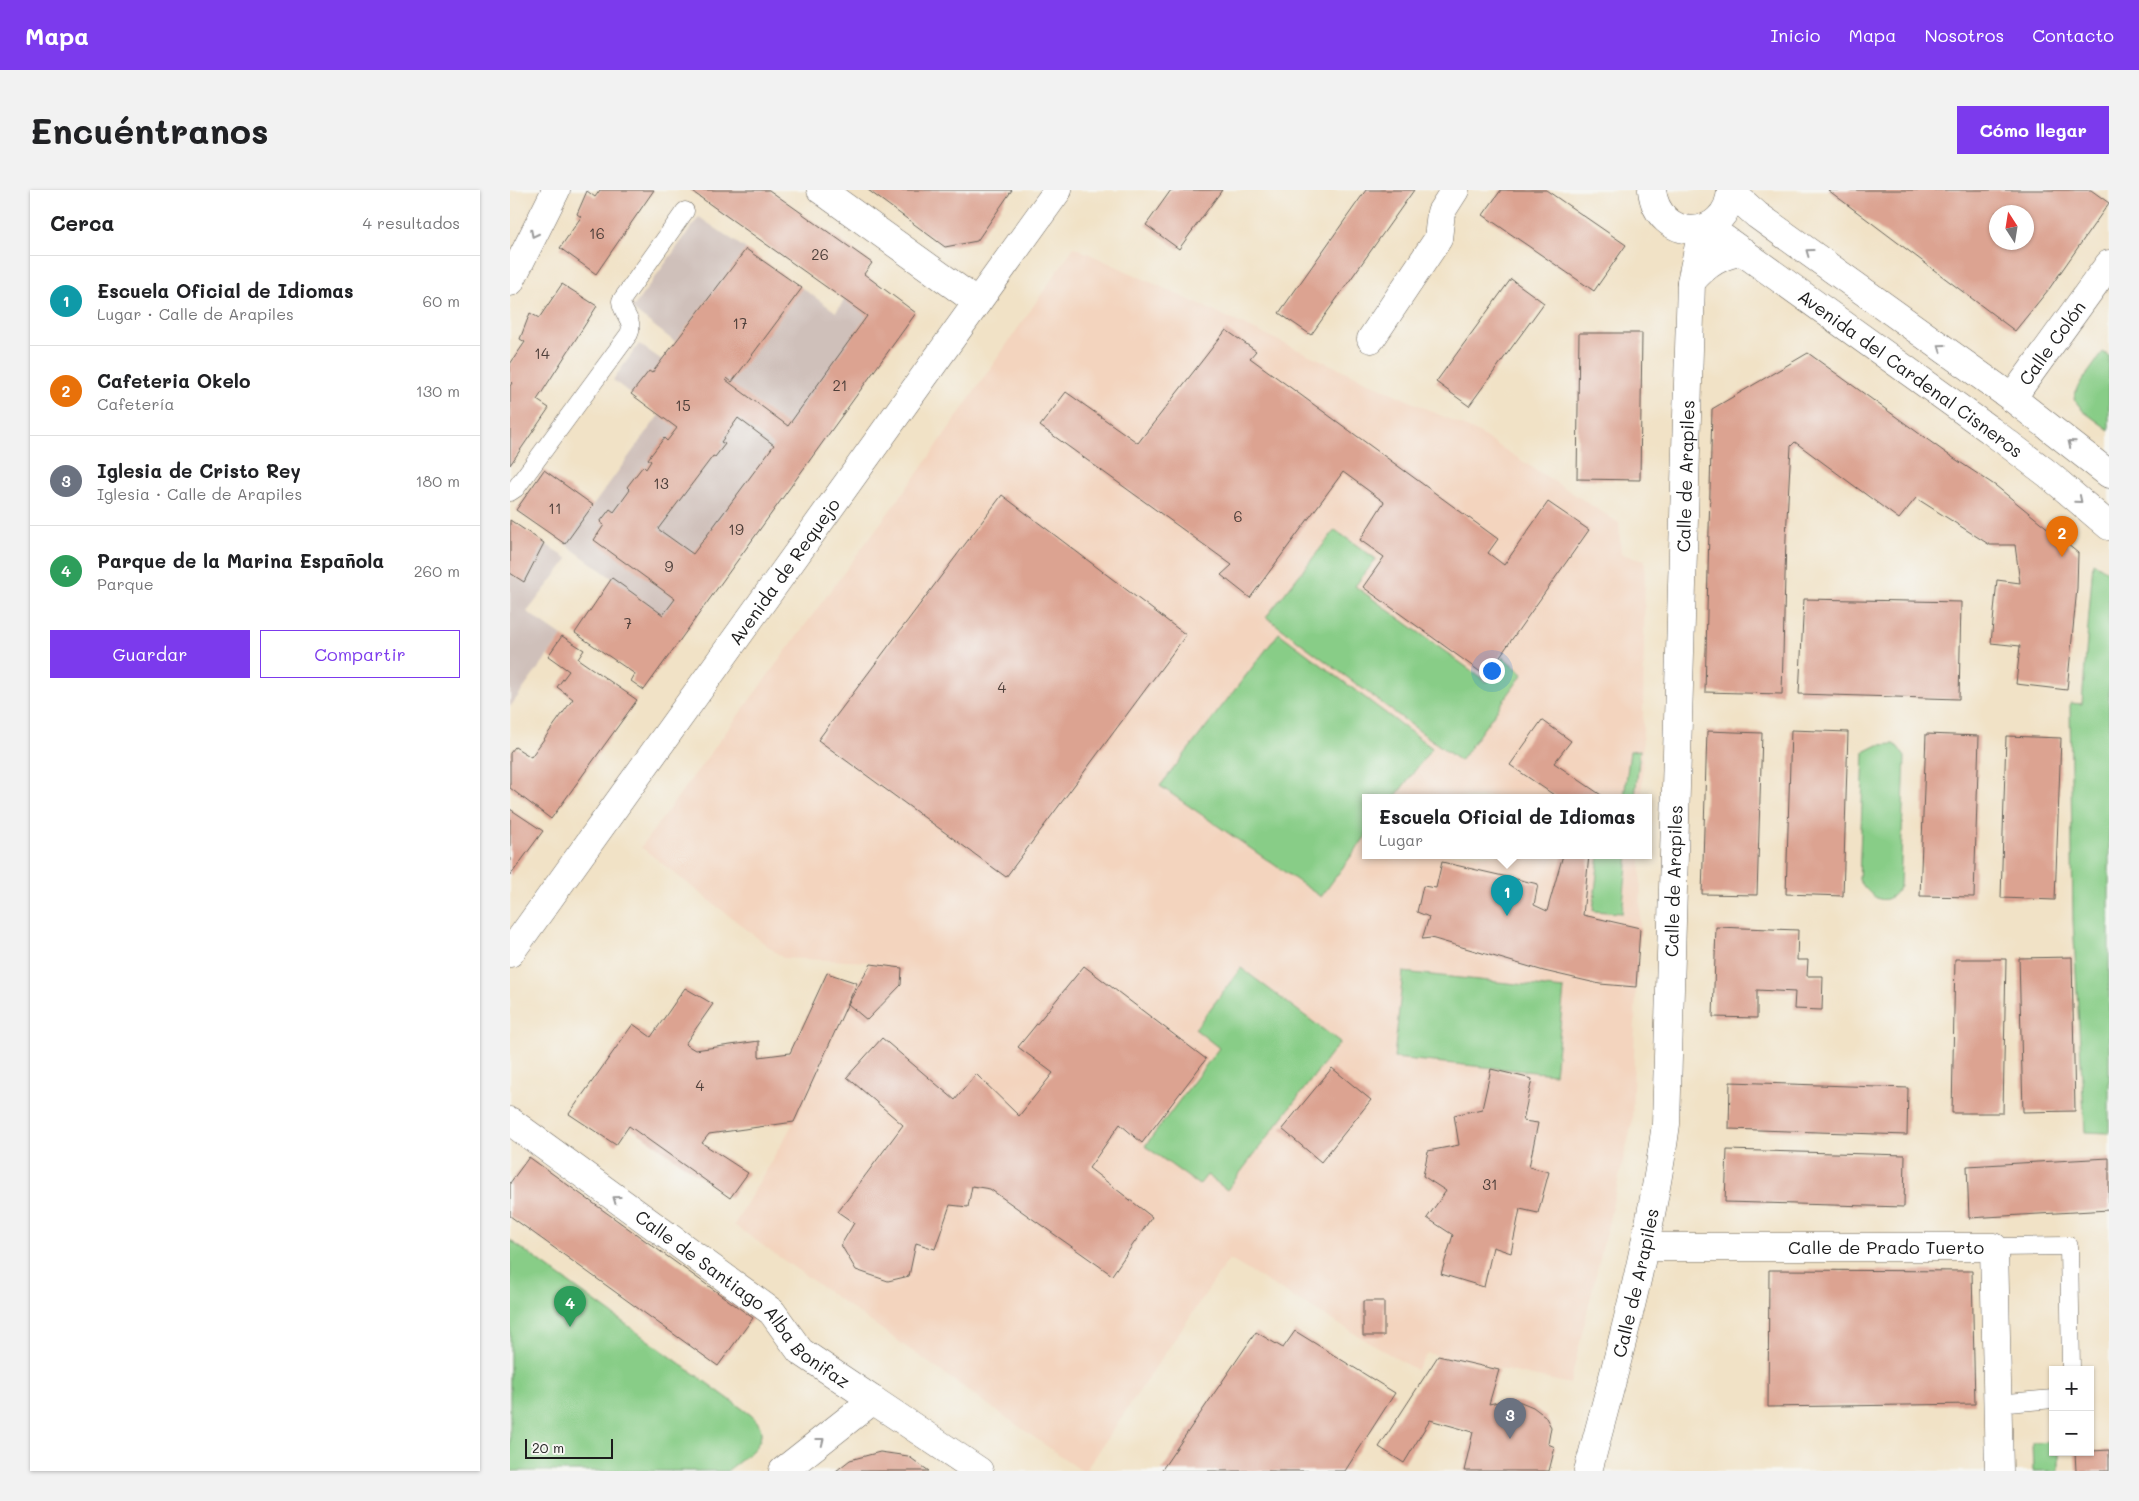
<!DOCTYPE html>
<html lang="es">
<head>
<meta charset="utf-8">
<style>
	:root { --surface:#fff; --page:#f2f2f2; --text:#202124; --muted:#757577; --line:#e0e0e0; --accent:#7c3aed }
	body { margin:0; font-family:Mali,sans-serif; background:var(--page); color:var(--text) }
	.controls { position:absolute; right:15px; bottom:15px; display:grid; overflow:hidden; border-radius:0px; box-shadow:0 1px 4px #0004 }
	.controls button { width:45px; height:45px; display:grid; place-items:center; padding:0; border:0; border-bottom:1px solid var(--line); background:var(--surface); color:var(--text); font:25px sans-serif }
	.compass { position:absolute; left:1479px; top:15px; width:45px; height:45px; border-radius:50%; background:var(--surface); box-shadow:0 1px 4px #0004; rotate:348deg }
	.scale { position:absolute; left:15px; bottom:12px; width:88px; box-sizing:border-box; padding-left:5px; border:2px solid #1c1c1c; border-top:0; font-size:14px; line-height:18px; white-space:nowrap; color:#1c1c1c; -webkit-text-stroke:4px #f6f6f2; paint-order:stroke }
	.you { position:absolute; left:981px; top:480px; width:18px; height:18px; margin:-12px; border:4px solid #fff; border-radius:50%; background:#1a73e8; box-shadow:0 0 0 8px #1a73e833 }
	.badge { display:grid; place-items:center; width:32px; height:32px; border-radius:50%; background:var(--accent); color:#fff; font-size:16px; font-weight:700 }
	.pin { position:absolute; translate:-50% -41px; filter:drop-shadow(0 1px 2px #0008) }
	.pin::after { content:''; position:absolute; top:26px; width:18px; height:15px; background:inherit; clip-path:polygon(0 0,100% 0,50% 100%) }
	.popup { position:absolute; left:852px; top:604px; width:290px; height:65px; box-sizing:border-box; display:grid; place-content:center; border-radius:0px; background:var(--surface); filter:drop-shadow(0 1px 4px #0005); font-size:16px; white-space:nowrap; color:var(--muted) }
	.popup b { font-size:19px; color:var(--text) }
	.popup::after { content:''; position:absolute; left:50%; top:100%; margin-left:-10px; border:10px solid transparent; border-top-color:var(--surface) }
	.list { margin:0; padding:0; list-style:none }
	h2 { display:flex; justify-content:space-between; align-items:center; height:65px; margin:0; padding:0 20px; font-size:21px }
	h2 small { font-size:16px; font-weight:400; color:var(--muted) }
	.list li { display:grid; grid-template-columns:32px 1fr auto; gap:15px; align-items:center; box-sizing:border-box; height:90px; padding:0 20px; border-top:1px solid var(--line) }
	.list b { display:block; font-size:19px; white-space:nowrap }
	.list p { margin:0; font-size:16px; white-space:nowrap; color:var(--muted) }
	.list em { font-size:16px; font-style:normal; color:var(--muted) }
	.actions { display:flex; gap:10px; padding:15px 20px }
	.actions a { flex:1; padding:11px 0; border:1px solid var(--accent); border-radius:0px; text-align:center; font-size:18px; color:var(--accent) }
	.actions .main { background:var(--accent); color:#fff }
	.map { position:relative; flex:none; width:1599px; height:1281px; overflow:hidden; border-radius:0px }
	header { display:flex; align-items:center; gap:30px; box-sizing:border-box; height:70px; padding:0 25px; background:var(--accent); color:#fff }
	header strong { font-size:24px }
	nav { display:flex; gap:28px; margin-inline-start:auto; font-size:18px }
	.intro { display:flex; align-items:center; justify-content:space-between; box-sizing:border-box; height:120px; padding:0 30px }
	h1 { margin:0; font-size:35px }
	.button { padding:12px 22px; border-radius:0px; background:var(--accent); color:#fff; font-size:18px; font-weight:700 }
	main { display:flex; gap:30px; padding:0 30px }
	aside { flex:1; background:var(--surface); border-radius:0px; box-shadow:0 1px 4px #0004 }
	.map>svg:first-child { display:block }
</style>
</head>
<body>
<header>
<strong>Mapa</strong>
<nav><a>Inicio</a><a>Mapa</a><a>Nosotros</a><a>Contacto</a></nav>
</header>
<div class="intro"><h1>Encuéntranos</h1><a class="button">Cómo llegar</a></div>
<main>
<aside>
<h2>Cerca<small>4 resultados</small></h2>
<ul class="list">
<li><span class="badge" style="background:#0f9aa8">1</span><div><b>Escuela Oficial de Idiomas</b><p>Lugar · Calle de Arapiles</p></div><em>60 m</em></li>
<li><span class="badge" style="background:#e8710a">2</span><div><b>Cafeteria Okelo</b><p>Cafetería</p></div><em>130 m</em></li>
<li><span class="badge" style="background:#6b7280">3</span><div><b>Iglesia de Cristo Rey</b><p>Iglesia · Calle de Arapiles</p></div><em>180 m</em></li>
<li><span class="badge" style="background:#2e9e5b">4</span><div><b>Parque de la Marina Española</b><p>Parque</p></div><em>260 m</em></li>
</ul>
<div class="actions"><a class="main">Guardar</a><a>Compartir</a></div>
</aside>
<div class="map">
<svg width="1599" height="1281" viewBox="0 0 1599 1281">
	<rect width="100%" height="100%" fill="#f6f6f2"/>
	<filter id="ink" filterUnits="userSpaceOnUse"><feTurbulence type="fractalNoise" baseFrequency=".02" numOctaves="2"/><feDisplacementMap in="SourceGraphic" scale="10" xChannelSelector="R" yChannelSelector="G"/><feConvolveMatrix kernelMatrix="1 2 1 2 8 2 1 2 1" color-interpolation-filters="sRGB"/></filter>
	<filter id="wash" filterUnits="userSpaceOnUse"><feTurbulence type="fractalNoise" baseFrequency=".0096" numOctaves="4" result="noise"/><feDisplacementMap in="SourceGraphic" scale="20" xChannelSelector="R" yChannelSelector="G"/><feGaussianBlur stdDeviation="1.12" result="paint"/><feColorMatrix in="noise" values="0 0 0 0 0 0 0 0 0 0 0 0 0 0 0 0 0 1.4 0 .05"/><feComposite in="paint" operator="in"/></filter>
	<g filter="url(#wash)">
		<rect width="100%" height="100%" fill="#f1e2c6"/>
		<path fill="#f3d4be" d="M564 57 967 242 1109 333 1111 364 1135 370 1132 607H856V665H1131L1130 738 1126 797 1122 933 1060 1194 917 1163 906 1180 719 1069 575 1281H572L224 1035 284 932 347 793 360 772 273 768 131 657 415 273Z"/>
		<path fill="#cfc0ba" d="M189 27 236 59 165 152 122 119Z
			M292 98 326 122 335 109 357 126 278 236 216 190 217 188 222 192Z
			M129 154 152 170 142 183 139 181 121 204 103 190Z
			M149 225 167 238 157 251 154 248 139 269 141 271 136 279 133 276 117 297 120 300 104 322 99 320 90 332 94 335 84 350 165 409 153 425 55 354Z
			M228 228 264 255 183 364 148 339 203 266H206L214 255 211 252Z
			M34 353 58 369 17 422 52 446 0 517V383L14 392Z"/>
		<path fill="#88cd87" stroke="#527452" d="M1593 162 1599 166V240L1573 221 1564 209 1567 198Z
			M825 340 866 369 845 396 977 492 993 467 1013 484 950 571 756 427Z
			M1583 372 1599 382V943L1575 942 1563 730 1560 513 1572 514Z
			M769 443 922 558 885 607H856V646L811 707 650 596Z
			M1384 554 1388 557 1395 567 1390 696C1376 721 1361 707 1349 690L1354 562 1368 555Z
			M1130 560 1125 607H1114L1120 561Z
			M1089 665H1118L1112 723 1083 721Z
			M731 778 830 852 717 1000 697 985 689 995 635 956 709 858 685 839Z
			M893 782 1054 799 1045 884 884 868Z
			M0 1050 241 1225C268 1249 234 1267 217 1281H0Z
			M1543 1252V1262H1549V1281H1523L1522 1253Z"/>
		<g id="blocks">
			<path fill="#dca391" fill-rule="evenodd" d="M90 0H144L86 84 50 58 71 27 67 24 77 1 85 7Z
				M180 0H259L362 73 354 84 406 123 134 500 121 491 125 484 65 443 102 388 153 425 165 409 84 350 94 335 90 332 100 319 104 322 120 300 117 297 133 276 136 279 141 271 138 269 154 248 157 251 167 238 121 204 139 181 142 183 236 59 292 98 222 192 217 188 216 190 278 236 357 126ZM228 228 264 255 183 364 148 339 203 266 205 267 215 254 211 252Z
				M358 0H502L467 51 435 57Z
				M661 0H712L669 59 636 35Z
				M856 0H904L801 145 769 123Z
				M991 0H1036L1116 55 1084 101 973 25Z
				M1318 0H1581L1599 13 1539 99 1505 141ZM1486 22H1516V52H1486Z
				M1001 89 1034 113 959 216 926 192Z
				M52 94 87 116 27 210 39 218 0 275V196L2 193 0 191V174L15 152 10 149 20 123 29 128Z
				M716 140 746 161 740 168 988 349 978 363 994 375 1038 312 1079 340 976 486 853 397 874 367 850 350 874 312 833 282 740 408 711 385 722 375 530 236 556 202 628 253Z
				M1069 143H1132L1130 290 1067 289Z
				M1298 163 1436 263 1486 296 1568 363 1567 398 1557 500 1506 494 1510 456 1481 453 1487 390 1510 393 1505 355H1480L1406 308 1389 329 1285 252 1281 256 1276 347 1272 504 1195 502 1202 219Z
				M34 280 83 315 55 354 6 320Z
				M492 305 676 445 496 687 308 550Z
				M0 330 34 353 14 392 0 383Z
				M1294 409 1451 412 1449 509 1289 504Z
				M52 446 74 460 68 469 127 510 41 629 0 598V563L5 557 21 567 63 509 47 497 59 481 38 466Z
				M1032 530 1061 551 1044 573 1094 607H1047L1000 575Z
				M1281 540 1338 542 1333 706 1276 704Z
				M1197 541 1252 543 1247 705 1192 704Z
				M1416 544 1469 546 1464 707 1410 706Z
				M1496 546 1551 548 1545 710 1491 708Z
				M0 619 33 641 0 686Z
				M1053 665H1079L1073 725 1130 738 1126 797 1090 794 1034 781 921 748 912 749 919 727 907 722 913 696 926 698 932 672 1028 694 1024 715 1037 721Z
				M1206 737 1288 740 1287 770H1298L1297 786H1313L1312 820 1284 819 1285 802 1247 800V828L1203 827Z
				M1562 767 1565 921 1513 922 1509 768Z
				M1445 769H1496L1493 923H1442Z
				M361 774 392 778 391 795 357 830 338 814Z
				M574 776 696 869 632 953 610 934 579 978 642 1027 602 1085 480 999 462 996 458 1017 440 1015 425 1059 406 1053 399 1086 378 1091 346 1080 331 1055 344 1033 328 1022 393 935 337 887 372 848 445 910 466 884 509 926 543 883 508 857Z
				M317 783 347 793 284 932 199 944 192 953 238 983 220 1008 119 936 106 955 59 924 123 834 141 847 175 798 203 814 175 854 185 860 249 851V867L280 863Z
				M822 878 861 910 811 972 772 939Z
				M981 879 1022 889 1013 931 1028 933 1019 977 1039 982 1028 1023 1010 1019 1001 1063 983 1057 974 1097 931 1084 943 1045 917 1028 936 1001 913 986 918 961 949 955 944 925 972 919Z
				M1220 892 1398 898 1397 945 1219 939Z
				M1217 960 1395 965 1394 1017 1215 1012Z
				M19 967 243 1128 208 1176 0 1026V993Z
				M1599 968V1020L1459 1028 1457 976Z
				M1259 1080 1462 1081 1465 1214 1258 1217Z
				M853 1111H874V1146H853Z
				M785 1141 885 1203 835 1281H651L746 1142 773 1158Z
				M928 1166 989 1180 979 1214 993 1211 1011 1212 1023 1217 1035 1226 1041 1237 1038 1254 1045 1257 1039 1281H954L963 1242 920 1230 894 1273 869 1257Z
				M1599 1260V1281H1566L1565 1262Z
				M370 1262 398 1266 419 1281H326L340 1270Z"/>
		</g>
	</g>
	<g filter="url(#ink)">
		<use href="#blocks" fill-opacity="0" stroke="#676158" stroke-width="1"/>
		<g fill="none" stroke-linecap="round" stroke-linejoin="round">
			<defs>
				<path id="lane" d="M0 302 6 298 119 144C125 131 112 124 111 111L175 21
					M1484 1057 1559 1056 1561 1180
					M1487 1214 1543 1209"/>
				<g id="street">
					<path d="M311 0 467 112"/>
					<path d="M0 92 46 0"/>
					<path d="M1181 92C1195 75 1212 63 1234 62"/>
					<path d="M861 149 928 49 931 22 945 0"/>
					<path id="s1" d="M1502 208 1599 74"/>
					<path id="s2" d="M1135 1057H1484L1489 1281"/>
					<path d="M363 1210 469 1281"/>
					<path id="s3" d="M1078 1281C1109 1166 1140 1052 1156 934L1181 92 1189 55 1198 37"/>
				</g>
				<g id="secondary">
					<path id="s4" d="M0 763 548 0"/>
					<path id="s5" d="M0 931 262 1122 290 1161 363 1210 273 1281"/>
				</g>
				<g id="highway">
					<path d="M1142 0C1148 53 1217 53 1221 0"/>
					<path d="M1221 2 1247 25 1502 208 1599 284"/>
					<path id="s6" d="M1198 37 1480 240 1538 284 1599 336"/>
				</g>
			</defs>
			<use href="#lane" stroke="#676158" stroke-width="19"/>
			<use href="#street" stroke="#676158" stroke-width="29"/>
			<use href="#secondary" stroke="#676158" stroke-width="29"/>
			<use href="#highway" stroke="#676158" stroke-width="29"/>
			<use href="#lane" stroke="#fff" stroke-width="18"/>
			<use href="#street" stroke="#fff" stroke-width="28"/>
			<use href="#secondary" stroke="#fff" stroke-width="28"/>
			<use href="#highway" stroke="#fff" stroke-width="28"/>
		</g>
		<defs><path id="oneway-chevron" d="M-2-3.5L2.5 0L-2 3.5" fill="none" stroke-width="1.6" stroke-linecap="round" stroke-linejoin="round" transform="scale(1.25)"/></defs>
		<g stroke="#999">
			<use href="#oneway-chevron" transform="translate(24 44) rotate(117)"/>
			<use href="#oneway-chevron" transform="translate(1299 62) rotate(-144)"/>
			<use href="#oneway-chevron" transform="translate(1431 157) rotate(-144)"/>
			<use href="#oneway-chevron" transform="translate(1561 253) rotate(-141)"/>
			<use href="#oneway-chevron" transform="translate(1569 310) rotate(40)"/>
			<use href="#oneway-chevron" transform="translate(106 1009) rotate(-144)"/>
			<use href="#oneway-chevron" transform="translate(311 1251) rotate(-38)"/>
		</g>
	</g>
	<g text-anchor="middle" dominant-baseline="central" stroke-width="4.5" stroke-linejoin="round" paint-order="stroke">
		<g font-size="15" fill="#4c3e39">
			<text x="87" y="43">16</text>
			<text x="310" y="64">26</text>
			<text x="230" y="133">17</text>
			<text x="32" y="163">14</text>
			<text x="330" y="195">21</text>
			<text x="173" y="215">15</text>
			<text x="151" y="293">13</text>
			<text x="45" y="318">11</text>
			<text x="728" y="326">6</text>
			<text x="226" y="339">19</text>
			<text x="159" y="376">9</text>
			<text x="118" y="433">7</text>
			<text x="492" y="497">4</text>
			<text x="190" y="895">4</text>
			<text x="980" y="994">31</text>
		</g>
		<g font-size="18" fill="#1c1c1c" stroke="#f6f6f2">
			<text stroke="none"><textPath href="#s1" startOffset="68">Calle Colón</textPath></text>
			<text stroke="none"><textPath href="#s6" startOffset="250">Avenida del Cardenal Cisneros</textPath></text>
			<text stroke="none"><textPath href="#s3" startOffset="1004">Calle de Arapiles</textPath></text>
			<text stroke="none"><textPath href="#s4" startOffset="470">Avenida de Requejo</textPath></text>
			<text stroke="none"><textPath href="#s3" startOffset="599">Calle de Arapiles</textPath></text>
			<text stroke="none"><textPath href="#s2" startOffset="241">Calle de Prado Tuerto</textPath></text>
			<text stroke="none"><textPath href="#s3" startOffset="194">Calle de Arapiles</textPath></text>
			<text stroke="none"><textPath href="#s5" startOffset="294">Calle de Santiago Alba Bonifaz</textPath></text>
		</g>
	</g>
</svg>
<div class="controls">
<button>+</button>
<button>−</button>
</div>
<svg class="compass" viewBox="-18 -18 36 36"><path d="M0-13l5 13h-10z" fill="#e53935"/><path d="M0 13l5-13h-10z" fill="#757577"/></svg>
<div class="scale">20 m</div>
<div class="you"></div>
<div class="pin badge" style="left:997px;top:726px;background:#0f9aa8">1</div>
<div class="popup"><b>Escuela Oficial de Idiomas</b>Lugar</div>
<div class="pin badge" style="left:1552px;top:367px;background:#e8710a">2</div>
<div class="pin badge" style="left:1000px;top:1249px;background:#6b7280">3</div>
<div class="pin badge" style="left:60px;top:1137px;background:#2e9e5b">4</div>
</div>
</main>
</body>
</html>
